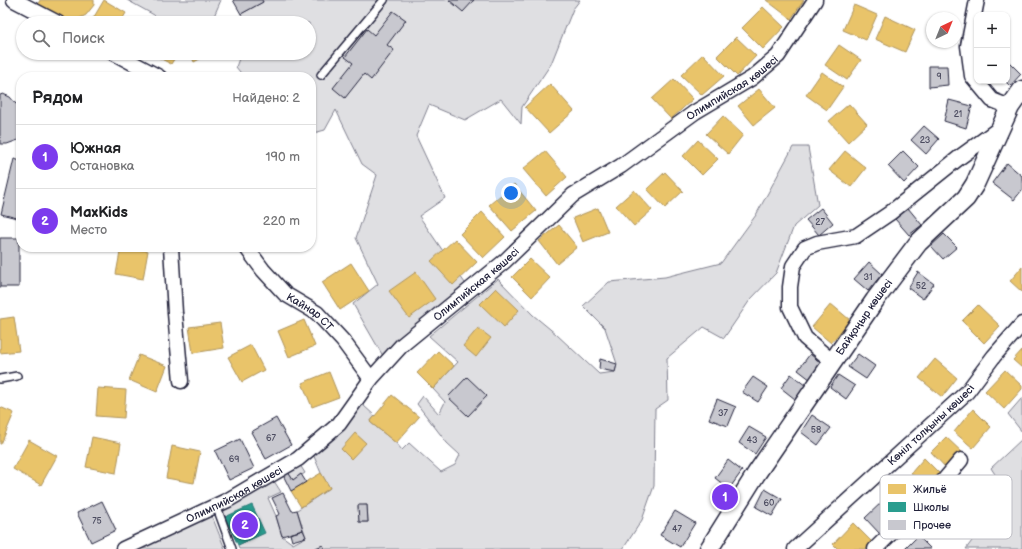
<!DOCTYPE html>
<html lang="ru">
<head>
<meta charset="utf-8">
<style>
	:root { --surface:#fff; --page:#f2f2f2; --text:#202124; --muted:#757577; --line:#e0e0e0; --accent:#7c3aed }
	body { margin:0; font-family:"Balsamiq Sans",sans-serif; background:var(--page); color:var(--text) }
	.controls { position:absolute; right:12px; top:12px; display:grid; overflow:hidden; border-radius:8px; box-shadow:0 1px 3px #0004 }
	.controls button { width:36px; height:36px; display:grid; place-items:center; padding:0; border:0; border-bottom:1px solid var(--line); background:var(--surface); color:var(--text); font:20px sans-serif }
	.compass { position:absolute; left:926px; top:12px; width:36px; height:36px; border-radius:50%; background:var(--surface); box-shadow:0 1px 3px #0004; rotate:43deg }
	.you { position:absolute; left:511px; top:193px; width:14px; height:14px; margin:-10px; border:3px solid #fff; border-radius:50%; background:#1a73e8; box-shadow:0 0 0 6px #1a73e833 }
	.badge { display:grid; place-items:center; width:26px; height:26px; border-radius:50%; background:var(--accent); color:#fff; font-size:13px; font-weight:700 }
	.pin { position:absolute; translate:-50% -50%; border:2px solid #fff; box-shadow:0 1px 4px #0006 }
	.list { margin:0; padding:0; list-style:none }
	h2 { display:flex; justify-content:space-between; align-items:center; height:52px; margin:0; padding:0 16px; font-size:17px }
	h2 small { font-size:13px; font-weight:400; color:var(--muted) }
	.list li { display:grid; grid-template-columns:26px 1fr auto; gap:12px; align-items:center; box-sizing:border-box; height:64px; padding:0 16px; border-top:1px solid var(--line) }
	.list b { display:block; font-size:15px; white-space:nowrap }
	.list p { margin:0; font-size:13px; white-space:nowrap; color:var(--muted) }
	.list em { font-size:13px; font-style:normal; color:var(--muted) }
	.icon { flex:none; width:22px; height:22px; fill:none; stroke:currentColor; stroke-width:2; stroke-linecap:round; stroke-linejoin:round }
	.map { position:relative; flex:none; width:1022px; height:549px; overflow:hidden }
	.search { position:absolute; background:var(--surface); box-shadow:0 1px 3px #0004; left:16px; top:16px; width:300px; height:44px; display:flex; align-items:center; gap:10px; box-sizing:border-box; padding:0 14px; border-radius:22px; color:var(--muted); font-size:15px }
	.panel { position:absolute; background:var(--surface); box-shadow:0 1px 3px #0004; left:16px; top:72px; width:300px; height:180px; border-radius:16px }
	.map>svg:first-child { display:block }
</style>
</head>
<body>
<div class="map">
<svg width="1022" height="549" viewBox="0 0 1022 549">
	<rect width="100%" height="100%" fill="#fff"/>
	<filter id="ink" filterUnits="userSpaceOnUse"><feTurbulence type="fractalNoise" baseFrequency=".025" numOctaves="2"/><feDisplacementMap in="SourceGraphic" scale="8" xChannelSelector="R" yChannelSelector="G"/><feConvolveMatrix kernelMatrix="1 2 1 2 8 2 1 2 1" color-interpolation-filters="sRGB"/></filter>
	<g filter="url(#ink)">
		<path fill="#dfdfe2" stroke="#80808e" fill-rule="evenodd" d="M127 0H221L211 23H162L154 15Z
			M262 0H580L573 9 551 64 522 107 521 124 501 99 465 120 429 105 416 136 445 198 419 216 467 286 383 356 353 304 378 284 356 238 377 175 362 164 336 110 325 130 314 133 311 138V77H244L236 67 241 53H309V23H245L241 14 263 2Z
			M793 147H808L818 205 794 226 776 273 750 300 724 338 704 327 667 358 668 400 655 409 654 486 642 520 623 549H239L238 545 264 533 225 517 223 508 274 481 281 492 268 498 276 516 282 536 293 544 306 537 297 510 330 488 321 473 313 454 330 439 363 405 375 416 370 422 396 443 402 450 409 443 441 472 455 465 460 455 447 443 417 404 423 396 439 414 445 402 433 389 458 362 429 336 498 279 533 315 556 334 599 374 615 372 617 364 605 328 583 306 609 282 665 277 721 263 756 215ZM367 505 368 522H359L358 506Z
			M1022 398V432L1008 414Z
			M1022 439V549H966L1007 493 991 468Z
			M300 465 305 473 302 475 301 474 293 480 288 472Z
			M210 511 225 549H135Z"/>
		<path fill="#e9c46a" stroke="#ad935c" d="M40 0H94V5L86 15 78 19 66 20 38 4Z
			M104 0 126 13 120 23H94L91 22Z
			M766 0H804L791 19Z
			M854 5 877 15 866 40 843 30Z
			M763 7 784 27 763 49 742 28Z
			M885 16 915 30 905 52 875 39Z
			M736 37 756 56 737 76 717 56Z
			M839 45 861 60 847 80 825 65Z
			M150 53H178L171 64Z
			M190 53H211L194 62Z
			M703 54 724 76 702 95 681 75Z
			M822 72 843 87 827 110 806 95Z
			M674 79 693 99 671 119 652 99Z
			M550 84 574 111 549 133 525 107Z
			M759 89 775 108 754 125 738 106Z
			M849 104 867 124 848 142 829 121Z
			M723 116 743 135 728 154 706 134Z
			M698 140 718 159 702 175 683 156Z
			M545 151 567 177 546 196 523 169Z
			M845 151 866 168 851 187 829 170Z
			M665 172 683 191 665 208 647 189Z
			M514 184 536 211 512 231 489 205Z
			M634 190 652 210 634 226 616 206Z
			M598 208 608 232 583 242 573 218Z
			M482 212 505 237 483 258 460 234Z
			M559 225 577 247 557 264 539 241Z
			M455 239 477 262 453 285 431 261Z
			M121 247 148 251 143 279 116 274Z
			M530 259 550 278 532 297 512 277Z
			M351 263 369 291 340 310 322 282Z
			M1022 267V292L1010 281Z
			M416 272 435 299 409 318 389 291Z
			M496 288 519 310 504 327 480 304Z
			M831 304 850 320 831 343 812 327Z
			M978 305 1000 326 984 343 962 321Z
			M14 317 19 351 0 353V319Z
			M304 320 315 346 289 357 278 331Z
			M220 323 224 348 193 353 189 327Z
			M478 328 491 338 476 357 463 346Z
			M251 345 264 370 242 382 228 357Z
			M1022 350V368L1013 360Z
			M438 351 454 366 433 389 417 373Z
			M139 355 167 366 157 392 129 380Z
			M935 359 957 378 942 397 919 378Z
			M1005 370 1022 386V389L1004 409 985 391Z
			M329 372 339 397 312 407 302 383Z
			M98 388 126 390 124 418 96 416Z
			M392 395 419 417 396 443 370 422Z
			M0 407 14 413 1 444H0Z
			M973 409 991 427 973 448 954 432Z
			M355 433 366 443 351 459 341 449Z
			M92 437 121 443 116 473 86 467Z
			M946 437 964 454 948 470 931 452Z
			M29 440 57 456 41 485 13 469Z
			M172 446 200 452 194 483 166 478Z
			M924 458 944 478 932 492 911 473Z
			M321 473 330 488 301 507 291 491Z
			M853 523 873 543 867 549H838L833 544Z"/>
		<path fill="#2a9d8f" stroke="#287876" d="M252 505 265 533 238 545 225 517Z"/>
		<path fill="#c8c8cf" stroke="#22223b" d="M233 0H262L263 2 241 14Z
			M449 0H474L463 12Z
			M393 11 406 20 387 45 394 50 371 80 364 74 345 98 333 88 353 63 345 57 367 29 374 35Z
			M1007 60 1021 74 1010 86 1005 81H1007Z
			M929 66H947L948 85 929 87Z
			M3 94 10 97 16 104 21 103V139L7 144H0V95Z
			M949 100 972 106 966 128 944 121Z
			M924 126 939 139 926 154 911 140Z
			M903 151 919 167 904 183 888 166Z
			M14 159 21 161V219L1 214Z
			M1007 163 1022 176V190L1014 200 992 183Z
			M821 208 833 223 819 235 806 220Z
			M908 208 922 225 909 235 895 219Z
			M944 234 957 247 943 259 931 246Z
			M0 238H19V287H0Z
			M869 262 882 274 868 291 854 279Z
			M918 272 934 284 923 299 908 288Z
			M810 354 822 364 811 380 798 370Z
			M858 354 875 366 866 379 848 367Z
			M600 359 617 364 615 372 599 369Z
			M791 374 806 386 795 399 781 388Z
			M838 375 855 386 846 399 830 387Z
			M467 377 487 396 468 416 448 397Z
			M753 377 768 387 758 402 742 392Z
			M717 399 736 407 728 426 709 419Z
			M812 415 831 428 818 445 801 432Z
			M276 418 291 445 266 459 251 432Z
			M749 427 766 437 755 454 739 443Z
			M240 439 254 468 229 480 215 451Z
			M728 460 742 471 729 489 715 478Z
			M288 472 293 480 301 474 306 482 291 491 283 475Z
			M765 489 782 499 772 516 756 507Z
			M283 493 292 511 297 510 303 530 282 536 276 516 280 514 272 498Z
			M884 500 899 515 880 534 865 518Z
			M102 501 116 530 91 542 77 513Z
			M358 505H367L368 522H359Z
			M675 511 695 523 680 547 660 535Z
			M303 530 306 537 292 541 290 534Z
			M918 536 931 549H905Z
			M323 545 325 549H313Z"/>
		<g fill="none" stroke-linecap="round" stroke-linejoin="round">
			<defs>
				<path id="service" d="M321 75 384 0
					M0 379 17 376
					M216 505 232 549"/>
				<g id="minor">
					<path d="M14 0 58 23"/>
					<path d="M977 0 968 46 972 76 992 100 1010 107"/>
					<path d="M114 53 159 77"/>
					<path d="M171 247 175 313 181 381"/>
					<path id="s1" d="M246 247 263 270 285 294 317 313 343 341 371 379"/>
					<path d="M833 362 805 338 790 307V287L793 266 805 248 817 243 856 236 890 213 960 157 1000 128"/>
					<path id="s2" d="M123 549 228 500 298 459 339 424 371 379 402 345 505 261 573 195 621 166 695 112 752 78 778 56 815 0"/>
					<path id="s3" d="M795 549 967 392 994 356 1022 324"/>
					<path d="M875 549 939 486 961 460"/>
				</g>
				<g id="tertiary">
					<path id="s4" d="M709 549 756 474 875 300 918 243 966 198 975 184 1010 107 1022 90"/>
				</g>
			</defs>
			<use href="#service" stroke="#22223b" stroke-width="10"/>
			<use href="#minor" stroke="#22223b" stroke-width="17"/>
			<use href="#tertiary" stroke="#22223b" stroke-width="21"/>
			<use href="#service" stroke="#fff" stroke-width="7"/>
			<use href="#minor" stroke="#fff" stroke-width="14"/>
			<use href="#tertiary" stroke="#fff" stroke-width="18"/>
		</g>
	</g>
	<g text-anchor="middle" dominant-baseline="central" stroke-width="4" stroke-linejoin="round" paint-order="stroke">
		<g font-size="9" fill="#4c4c60">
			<text x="939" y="76">9</text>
			<text x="958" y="114">21</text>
			<text x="925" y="140">23</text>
			<text x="820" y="222">27</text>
			<text x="868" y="277">31</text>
			<text x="921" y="286">52</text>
			<text x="723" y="413">37</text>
			<text x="816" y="430">58</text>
			<text x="271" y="438">67</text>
			<text x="752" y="440">43</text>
			<text x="234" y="459">69</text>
			<text x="769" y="503">60</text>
			<text x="97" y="521">75</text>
			<text x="677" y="529">47</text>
		</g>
		<g font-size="11" fill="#22223b" stroke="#fff">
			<text stroke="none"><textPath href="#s2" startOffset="772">Олимпийская көшесі</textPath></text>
			<text stroke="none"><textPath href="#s2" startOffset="448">Олимпийская көшесі</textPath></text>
			<text stroke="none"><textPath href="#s1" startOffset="92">Кайнар СТ</textPath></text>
			<text stroke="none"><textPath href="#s4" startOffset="279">Байқоңыр көшесі</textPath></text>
			<text stroke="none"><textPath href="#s3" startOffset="184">Көніл толқыны көшесі</textPath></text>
			<text stroke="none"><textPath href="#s2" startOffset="124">Олимпийская көшесі</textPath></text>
		</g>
	</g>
	<rect x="880" y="475" width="132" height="64" rx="6" fill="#fff" stroke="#bdbdc4" stroke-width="1"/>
	<rect x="888" y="484" width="18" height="10" fill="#e9c46a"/>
	<rect x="888" y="502" width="18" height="10" fill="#2a9d8f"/>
	<rect x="888" y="520" width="18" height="10" fill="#c8c8cf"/>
	<g font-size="11" fill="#22223b">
		<text x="913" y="493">Жильё</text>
		<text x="913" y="511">Школы</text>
		<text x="913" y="529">Прочее</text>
	</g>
</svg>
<div class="controls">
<button>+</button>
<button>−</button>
</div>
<svg class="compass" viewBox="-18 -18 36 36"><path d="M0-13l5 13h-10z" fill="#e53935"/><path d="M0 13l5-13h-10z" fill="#757577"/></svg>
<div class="you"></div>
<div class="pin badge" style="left:725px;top:497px">1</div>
<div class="pin badge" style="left:245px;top:525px">2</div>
<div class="search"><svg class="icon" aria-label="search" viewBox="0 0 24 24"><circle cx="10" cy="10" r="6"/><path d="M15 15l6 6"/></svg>Поиск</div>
<section class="panel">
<h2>Рядом<small>Найдено: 2</small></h2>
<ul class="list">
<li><span class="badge">1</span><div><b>Южная</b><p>Остановка</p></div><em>190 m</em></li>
<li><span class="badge">2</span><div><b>MaxKids</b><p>Место</p></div><em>220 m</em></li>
</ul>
</section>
</div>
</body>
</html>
